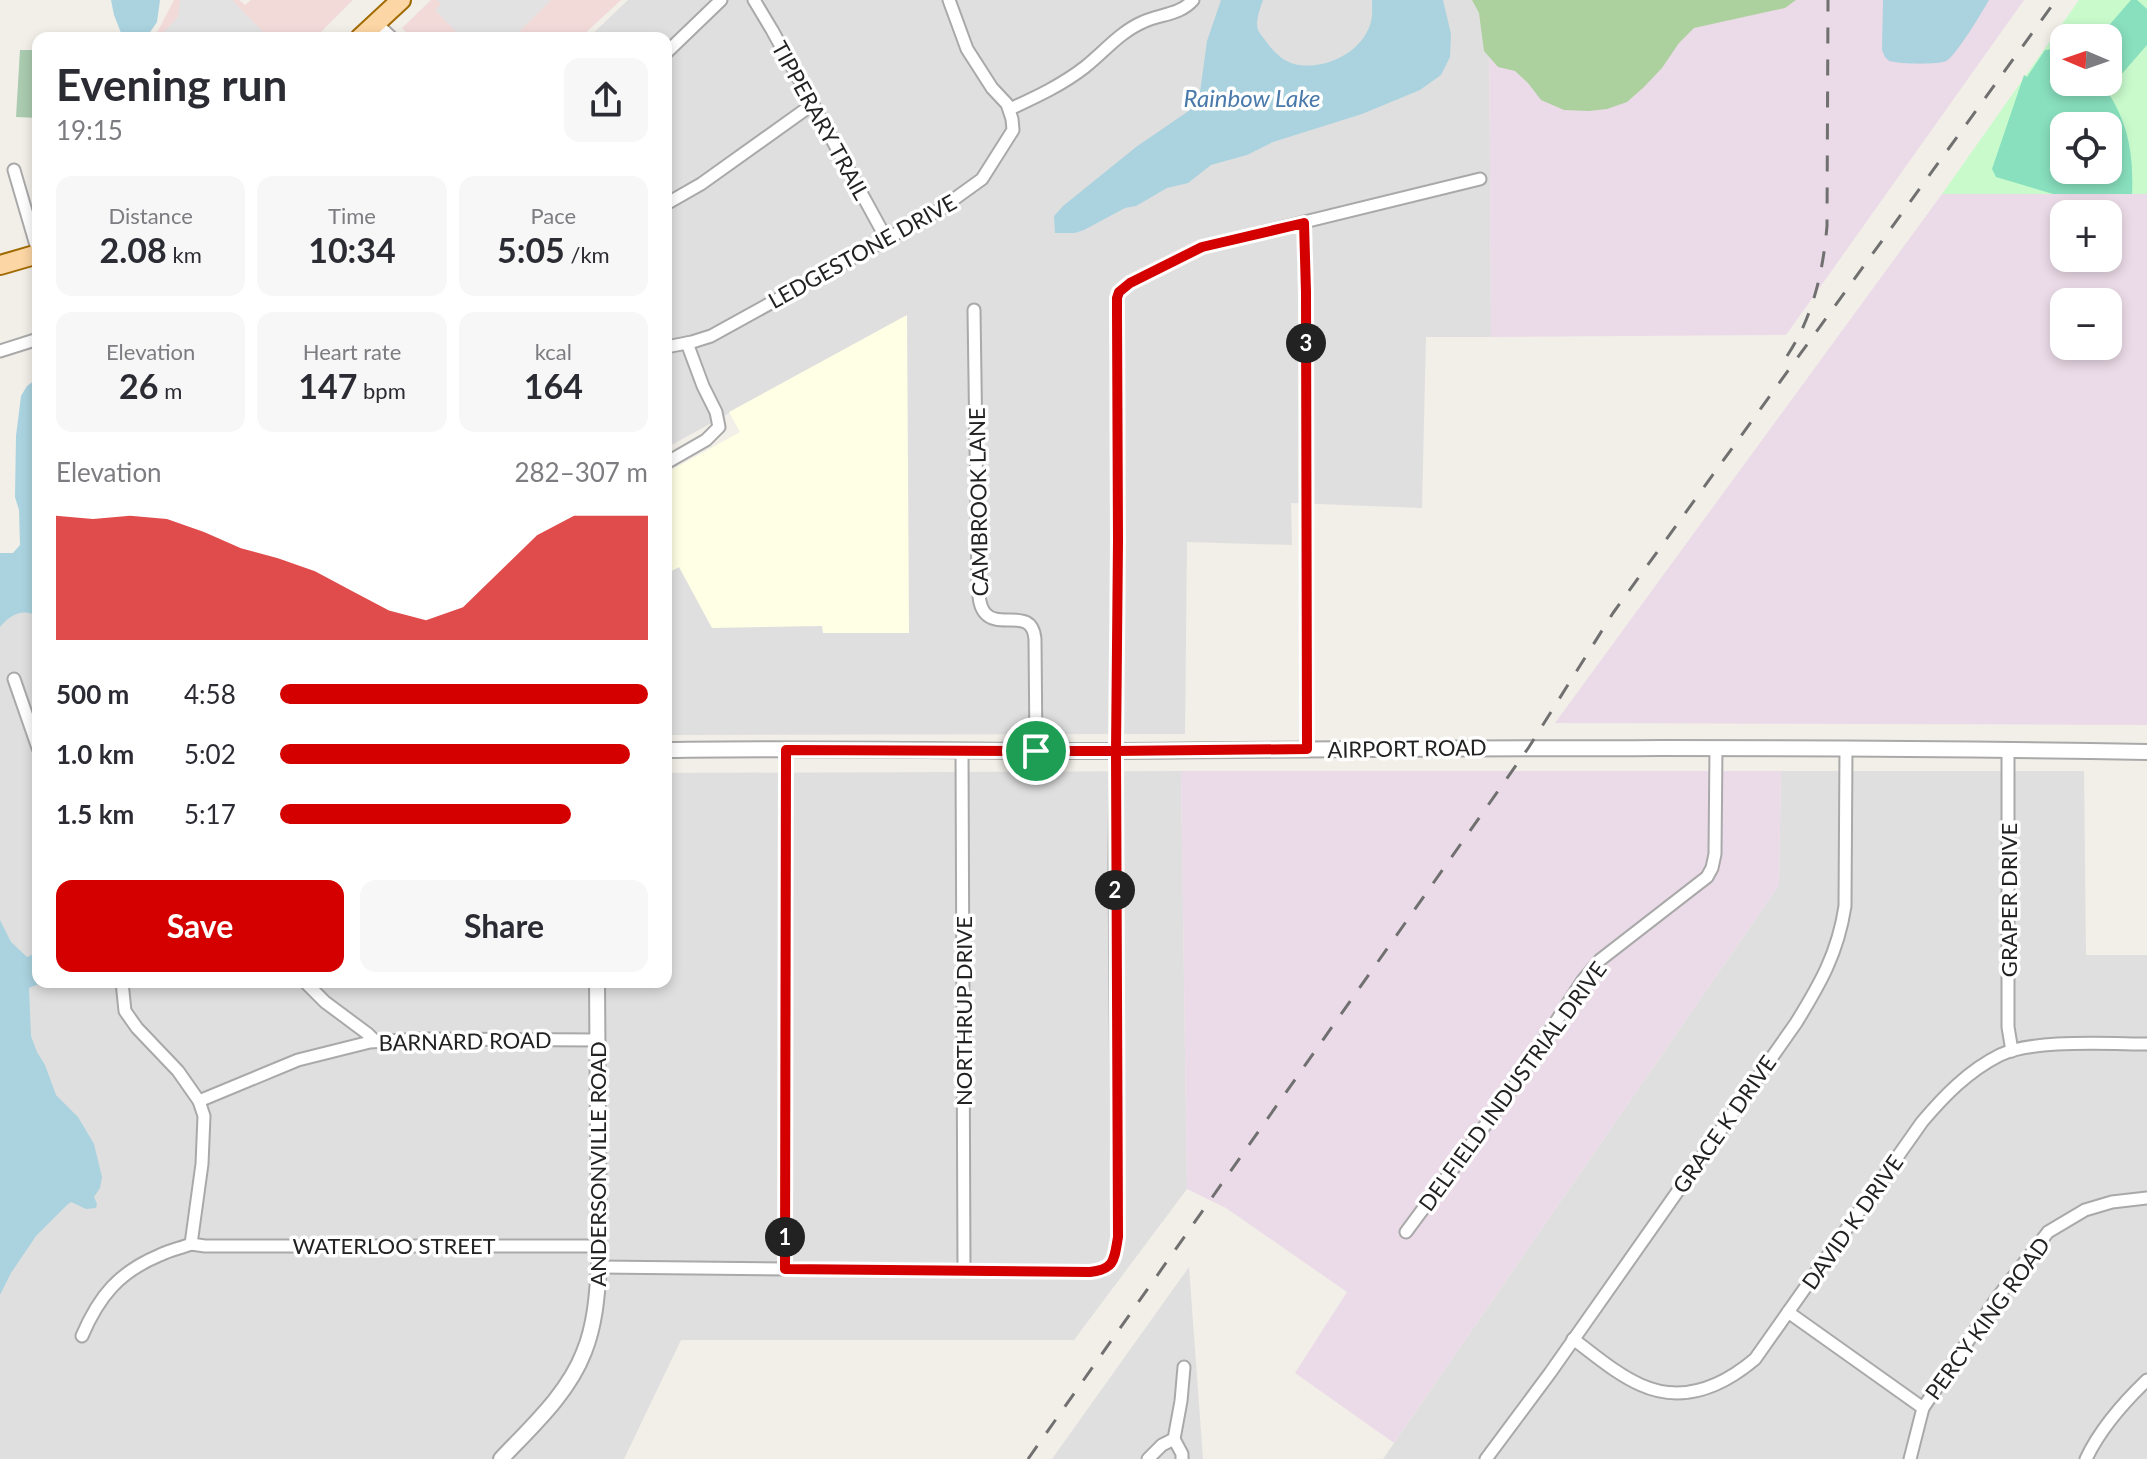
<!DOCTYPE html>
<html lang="en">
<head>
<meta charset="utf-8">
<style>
  body { margin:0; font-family:Lato,sans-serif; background:#f7f7f7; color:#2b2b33; height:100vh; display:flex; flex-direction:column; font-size:30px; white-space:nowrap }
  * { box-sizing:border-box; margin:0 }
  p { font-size:26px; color:#7c7c81 }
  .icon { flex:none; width:44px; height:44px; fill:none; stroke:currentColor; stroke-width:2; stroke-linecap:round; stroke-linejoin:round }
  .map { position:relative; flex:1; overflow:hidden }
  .panel { position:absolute; left:32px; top:32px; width:640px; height:956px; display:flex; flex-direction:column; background:#fff; border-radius:16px; box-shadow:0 4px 12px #0003 }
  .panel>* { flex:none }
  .needle { width:52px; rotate:272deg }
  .fabs { position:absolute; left:2050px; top:24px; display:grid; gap:16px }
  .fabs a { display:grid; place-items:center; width:72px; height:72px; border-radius:16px; background:#fff; box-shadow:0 4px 12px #0003; font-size:40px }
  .pin { position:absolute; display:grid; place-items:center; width:68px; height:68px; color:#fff; margin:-34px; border:4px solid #fff; border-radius:50%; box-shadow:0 2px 8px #0007 }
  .km { position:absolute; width:40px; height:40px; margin:-20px; border-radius:50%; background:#222; color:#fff; font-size:22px; line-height:40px; text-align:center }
  .round { display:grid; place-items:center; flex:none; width:84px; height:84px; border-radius:16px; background:#f7f7f7 }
  .summary { display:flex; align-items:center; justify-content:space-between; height:136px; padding:0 24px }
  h1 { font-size:44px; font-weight:700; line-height:60px }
  .figures { display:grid; grid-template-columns:repeat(3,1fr); gap:12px; height:136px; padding:8px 24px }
  .figures div { display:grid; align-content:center; border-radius:16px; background:#f7f7f7; text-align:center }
  .figures b { font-size:34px; font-weight:700 }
  .figures small { font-size:22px; font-weight:400 }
  .figures p { font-size:22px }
  .chart { height:224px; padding:16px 24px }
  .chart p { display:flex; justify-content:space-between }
  .chart svg { width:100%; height:144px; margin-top:8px; fill:#d40000; opacity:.7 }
  .action { display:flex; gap:16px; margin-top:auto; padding:16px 24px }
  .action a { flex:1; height:92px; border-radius:16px; background:#d40000; color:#fff; font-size:32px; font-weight:700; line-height:92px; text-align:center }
  .action a+a { background:#f7f7f7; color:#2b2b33 }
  ul { padding:0 24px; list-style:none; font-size:26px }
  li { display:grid; grid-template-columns:128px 96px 1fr; align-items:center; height:60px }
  li i { height:20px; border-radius:10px; background:#d40000 }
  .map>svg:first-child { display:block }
  .residential { fill:#e0dfdf }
  .commercial { fill:#f2dad9 }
  .industrial { fill:#ebdbe8; fill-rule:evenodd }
  .education { fill:#ffffe5 }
  .forest { fill:#add19e }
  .cemetery { fill:#aacbaf }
  .park { fill:#c8facc; fill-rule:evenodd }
  .pitch { fill:#88e0be; fill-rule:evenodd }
  .parking { fill:#e2e2e2 }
  .water { fill:#aad3df }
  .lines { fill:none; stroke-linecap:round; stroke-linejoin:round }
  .minor-casing { stroke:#a9a9a9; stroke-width:15 }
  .tertiary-casing { stroke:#a9a9a9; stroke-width:18 }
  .primary-casing { stroke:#a06b00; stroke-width:22 }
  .minor { stroke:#fff; stroke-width:11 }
  .tertiary { stroke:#fff; stroke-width:14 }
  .primary { stroke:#fcd6a4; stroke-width:18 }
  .rail { stroke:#707070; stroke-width:3; stroke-dasharray:16 16; stroke-linecap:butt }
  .route-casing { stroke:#fff; stroke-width:16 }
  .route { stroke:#d40000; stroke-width:10 }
  .labels { text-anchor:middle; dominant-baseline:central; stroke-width:7; stroke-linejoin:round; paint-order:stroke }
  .street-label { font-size:22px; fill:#222; stroke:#fff }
  .water-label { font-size:24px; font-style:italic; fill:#4a7aab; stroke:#fff }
</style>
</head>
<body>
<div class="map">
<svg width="2147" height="1459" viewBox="0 0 2147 1459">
  <rect width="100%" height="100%" fill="#f2efe9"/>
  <!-- residential -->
  <g class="residential">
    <path d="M628 0H1489L1491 337H1426L1422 508 1291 503 1292 545 1187 542 1185 734 666 735V574L679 567 823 626V632L906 316 666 448V38H588Z"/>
    <path d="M38 588V982H666V773L1181 771 1187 1189 1074 1340H681L624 1459H0V590Z"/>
    <path d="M1781 771H2084L2086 955H2147V1459H1383L1779 885Z"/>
    <path d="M1189 1267 1203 1459H1052Z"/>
  </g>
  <!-- commercial -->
  <g class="commercial">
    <path d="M174 0H239L245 5 251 0H353L315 38H154Z"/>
    <path d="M431 0H621L580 38H411L402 28Z"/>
  </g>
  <!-- industrial -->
  <g class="industrial">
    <path d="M1489 0H2024L1786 335 1491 337Z"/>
    <path d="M1942 194H2147V725L1555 723ZM2064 214H2108V258H2064ZM2064 302H2108V346H2064Z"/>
    <path d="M1181 771H1781L1779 885 1394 1443 1295 1373 1347 1292 1226 1208 1187 1189Z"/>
  </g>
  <!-- education -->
  <path class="education" d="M907 315 909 633H823L822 626 712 628 679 567 666 574V473L740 432 729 412Z"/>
  <!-- forest -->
  <path class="forest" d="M1472 0H1796L1785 8 1694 28 1679 43 1662 68 1643 88 1627 102 1607 109 1589 111 1564 110 1541 100 1528 83 1515 71 1498 67 1484 51 1479 13Z"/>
  <!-- cemetery -->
  <path class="cemetery" d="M20 50H38V118L16 117Z"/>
  <!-- park -->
  <path class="park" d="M2079 0H2147V194H1942ZM2064 38H2108V82H2064ZM2064 126H2108V170H2064Z"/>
  <!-- pitch -->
  <g class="pitch">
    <path d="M2131 0H2137L2147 9V45L2120 76 2108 65V38H2098Z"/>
    <path d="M2054 49 2064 53V82H2100C2127 115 2134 152 2132 194H2053L1996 177 1992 169 2024 75 2027 77 2045 50ZM2064 126H2108V170H2064Z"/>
  </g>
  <!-- parking -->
  <g class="parking">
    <path d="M180 0H232L269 38H158L178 17Z"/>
    <path d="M437 0H551L513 38H462L435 10 441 4Z"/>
  </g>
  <!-- water -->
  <g class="water">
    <path d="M111 0H160L157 22 146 38H123L114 15Z"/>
    <path d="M1221 0H1263C1260 9 1255 21 1258 30 1260 34 1263 37 1265 40 1272 50 1282 61 1294 64 1323 71 1360 54 1370 25 1373 17 1372 8 1372 0H1443L1451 34 1450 57 1441 75 1420 90 1362 114 1273 142 1247 155 1211 165 1188 183 1167 188 1136 206 1125 208 1084 230 1075 233H1055L1054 216 1063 206 1136 147 1190 110 1200 92 1207 41Z"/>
    <path d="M1883 0H1989C1983 11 1955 57 1946 61 1937 65 1899 64 1889 61L1885 57 1882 50Z"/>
    <path d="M38 378V617C23 607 10 615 0 627V553H13L20 545 19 510 15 497 16 436 21 396 27 386Z"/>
    <path d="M0 920 11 942 27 957 38 952V982H44L29 988 31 1036 37 1052 45 1065 56 1095 78 1117 94 1144 102 1177 100 1188 94 1197 97 1204 96 1208 86 1209 71 1202 67 1205 36 1236 11 1273 0 1295Z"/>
  </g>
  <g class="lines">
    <defs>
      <g id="minor">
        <path d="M754 0 772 30 887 240"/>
        <path d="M376 23 392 38"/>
        <path d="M666 53 721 0"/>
        <path d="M1010 109C1036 97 1062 85 1085 67 1105 51 1120 32 1143 22 1160 14 1180 15 1193 0"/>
        <path d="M14 170 38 252"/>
        <path d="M666 204 701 184 813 104"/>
        <path d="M1304 223 1306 292 1307 749"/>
        <path d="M974 310 978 583C979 592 978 605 985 613 999 630 1032 606 1035 639L1036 751"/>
        <path d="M666 347 692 342 711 336 939 210 982 179 1013 130 1012 119 1007 104 992 88 967 49 949 0"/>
        <path d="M0 351 38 339"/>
        <path d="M666 463 706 440 719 427 716 412 703 386 687 343"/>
        <path d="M14 679 38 748"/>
        <path d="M2008 749V1027L2012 1051"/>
        <path d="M962 751 964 1271"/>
        <path d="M305 982 325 1002 368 1034 375 1041"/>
        <path d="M199 1101 298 1060 370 1042 422 1039 597 1040"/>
        <path d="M1406 1232 1515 1085 1583 980 1600 960 1707 877 1712 868 1715 854 1716 748"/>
        <path d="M191 1244 205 1246H599"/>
        <path d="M599 1267 1090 1272C1115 1269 1114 1260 1118 1237L1115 865 1118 540 1117 298 1119 292 1130 283 1202 247 1480 179"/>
        <path d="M785 1269 786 750"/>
        <path d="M1788 1312 1923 1408"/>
        <path d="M82 1336C99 1296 119 1272 160 1255 170 1250 181 1248 191 1244L202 1164 204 1116 199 1101 178 1071 137 1028 125 1011 122 982"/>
        <path d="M1573 1339C1595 1355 1616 1374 1641 1385 1683 1404 1723 1386 1755 1359L1922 1122C1944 1096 1968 1071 2000 1055 2032 1039 2110 1044 2147 1044"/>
        <path d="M1174 1439 1181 1401 1184 1367"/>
        <path d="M1174 1439 1182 1454V1459"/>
        <path d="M1148 1459 1162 1445 1174 1439"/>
        <path d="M1486 1459 1550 1373 1796 1023C1820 984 1838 953 1845 906L1846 748"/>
        <path d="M1910 1459 1923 1408 1997 1298 2048 1232 2085 1210 2112 1202 2147 1198"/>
        <path d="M2086 1459C2100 1429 2123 1403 2147 1380"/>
      </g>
      <g id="tertiary">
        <path d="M666 750C817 747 969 752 1120 751 1462 748 1805 746 2147 752"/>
        <path d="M501 1459C531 1427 568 1394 584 1352 595 1325 597 1296 599 1267L597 982"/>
      </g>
      <g id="primary">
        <path d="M360 38 401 0"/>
        <path d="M0 265 38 254"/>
      </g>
    </defs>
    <!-- minor casing -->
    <use href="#minor" class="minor-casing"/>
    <!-- tertiary casing -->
    <use href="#tertiary" class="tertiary-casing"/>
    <!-- primary casing -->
    <use href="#primary" class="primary-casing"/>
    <!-- minor -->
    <use href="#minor" class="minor"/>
    <!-- tertiary -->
    <use href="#tertiary" class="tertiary"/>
    <!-- primary -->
    <use href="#primary" class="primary"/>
    <!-- rail -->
    <g class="rail">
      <path d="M1787 356C1813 317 1823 272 1827 226L1828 0"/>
      <path d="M1028 1459 1529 747 1613 613 2056 0"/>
    </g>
  </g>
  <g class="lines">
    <defs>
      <path id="route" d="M1036 751 786 750 785 1269 1090 1272C1115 1269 1114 1260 1118 1237L1116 751 1307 749 1306 292 1304 223 1202 247 1130 283 1119 292 1117 298V313L1118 540 1116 751H1036"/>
    </defs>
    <!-- route casing -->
    <use href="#route" class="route-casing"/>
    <!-- route -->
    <use href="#route" class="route"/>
  </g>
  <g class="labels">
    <!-- street labels -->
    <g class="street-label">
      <text transform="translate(821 120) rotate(61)">TIPPERARY TRAIL</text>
      <text transform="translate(862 251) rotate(-29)">LEDGESTONE DRIVE</text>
      <text transform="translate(978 502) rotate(-91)">CAMBROOK LANE</text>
      <text transform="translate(1407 748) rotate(-1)">AIRPORT ROAD</text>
      <text transform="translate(2008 900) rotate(-90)">GRAPER DRIVE</text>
      <text transform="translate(963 1011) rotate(-90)">NORTHRUP DRIVE</text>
      <text transform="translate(465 1041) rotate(-1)">BARNARD ROAD</text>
      <text transform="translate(1512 1086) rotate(-54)">DELFIELD INDUSTRIAL DRIVE</text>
      <text transform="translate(1724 1124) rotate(-55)">GRACE K DRIVE</text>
      <text transform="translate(597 1164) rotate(-90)">ANDERSONVILLE ROAD</text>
      <text transform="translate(1852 1222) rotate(-55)">DAVID K DRIVE</text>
      <text x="394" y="1245">WATERLOO STREET</text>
      <text transform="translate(1987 1318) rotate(-54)">PERCY KING ROAD</text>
    </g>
    <!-- water labels -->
    <g class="water-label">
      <text x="1252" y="97">Rainbow Lake</text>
    </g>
  </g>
</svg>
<div class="fabs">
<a><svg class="needle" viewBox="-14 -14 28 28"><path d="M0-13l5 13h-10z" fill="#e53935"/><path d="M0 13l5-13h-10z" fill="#7c7c81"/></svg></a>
<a><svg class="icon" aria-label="locate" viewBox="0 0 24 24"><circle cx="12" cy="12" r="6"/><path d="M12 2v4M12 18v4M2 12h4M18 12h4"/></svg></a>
<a>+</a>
<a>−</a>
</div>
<div class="pin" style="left:1036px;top:751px;background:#1e9e55"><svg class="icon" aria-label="arrive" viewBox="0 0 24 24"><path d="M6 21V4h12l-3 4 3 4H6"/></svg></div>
<b class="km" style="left:785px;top:1237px">1</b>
<b class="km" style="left:1115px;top:890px">2</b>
<b class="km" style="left:1306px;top:343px">3</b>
<section class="panel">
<div class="summary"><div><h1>Evening run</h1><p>19:15</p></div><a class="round"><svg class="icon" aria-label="share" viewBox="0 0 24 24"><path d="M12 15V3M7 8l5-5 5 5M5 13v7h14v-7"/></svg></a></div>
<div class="figures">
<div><p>Distance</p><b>2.08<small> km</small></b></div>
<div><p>Time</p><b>10:34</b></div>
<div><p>Pace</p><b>5:05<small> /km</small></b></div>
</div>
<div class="figures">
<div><p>Elevation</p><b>26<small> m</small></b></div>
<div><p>Heart rate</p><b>147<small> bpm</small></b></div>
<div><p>kcal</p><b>164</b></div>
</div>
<div class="chart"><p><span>Elevation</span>282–307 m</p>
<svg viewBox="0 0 160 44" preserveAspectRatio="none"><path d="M0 44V6L10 7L20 6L30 7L40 11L50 16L60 19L70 23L80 29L90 35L100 38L110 34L120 23L130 12L140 6L150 6L160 6V44z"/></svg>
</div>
<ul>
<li><b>500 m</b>4:58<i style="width:100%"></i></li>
<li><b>1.0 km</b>5:02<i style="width:95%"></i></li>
<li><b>1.5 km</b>5:17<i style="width:79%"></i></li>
</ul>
<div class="action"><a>Save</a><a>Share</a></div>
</section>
</div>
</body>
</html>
